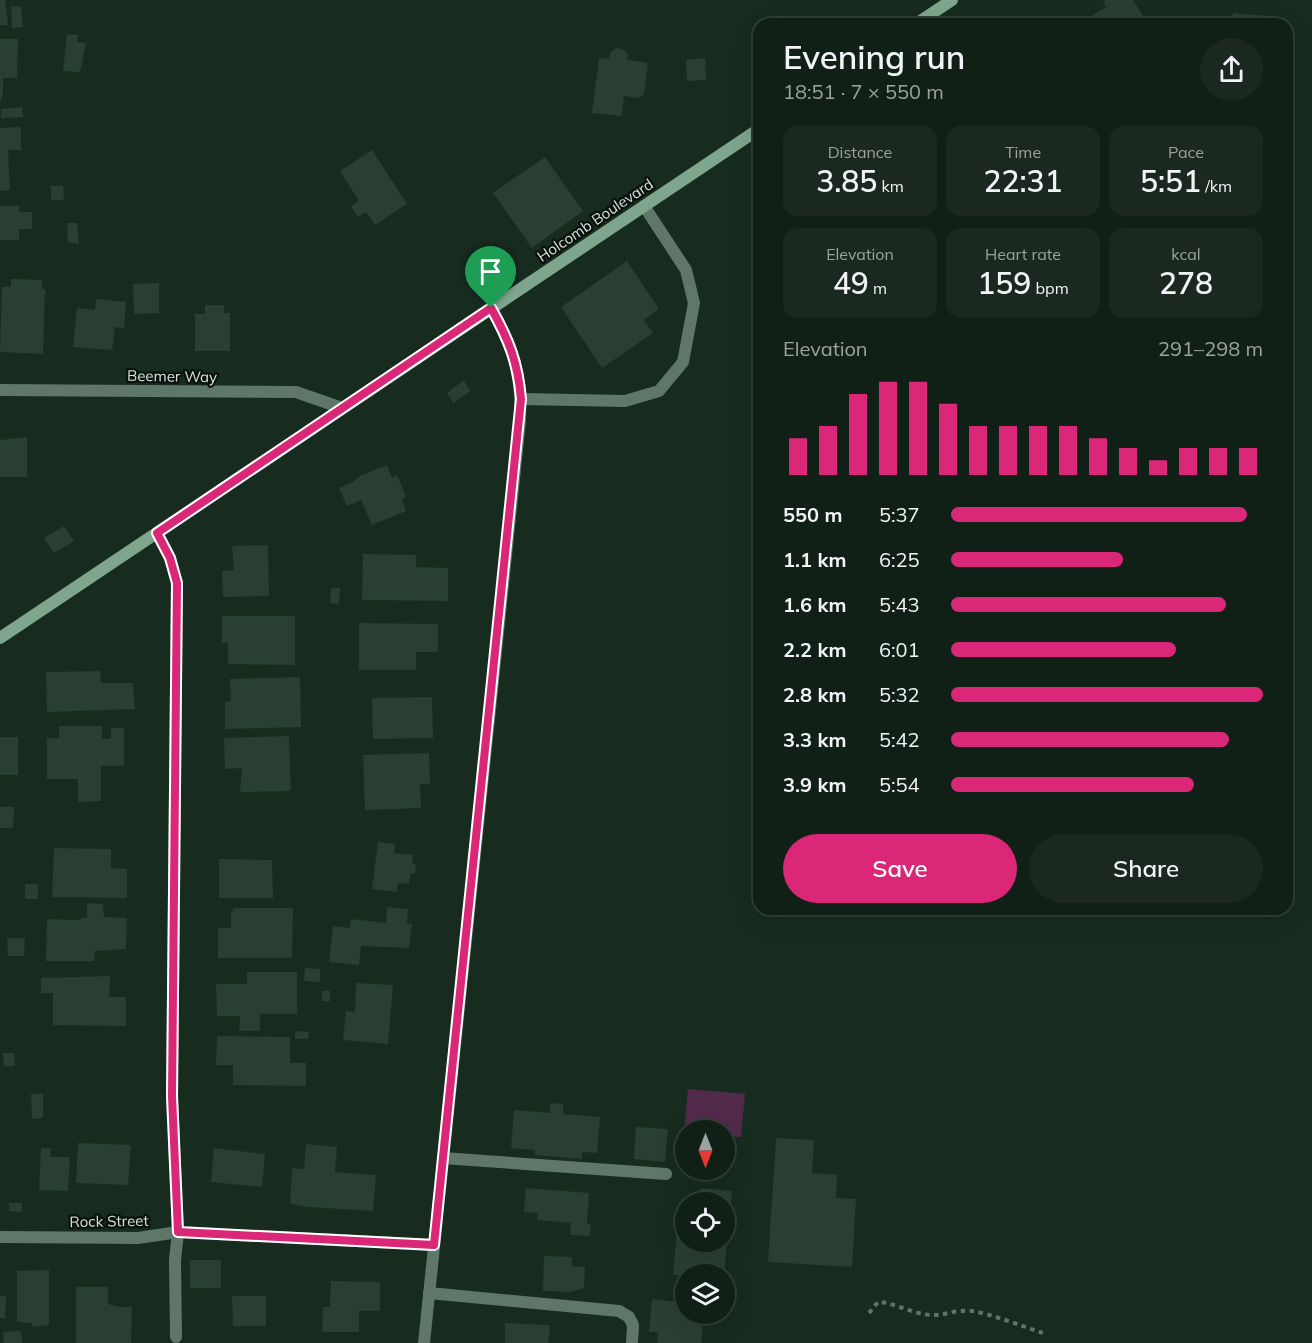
<!DOCTYPE html>
<html lang="en">
<head>
<meta charset="utf-8">
<style>
  body { margin:0; font-family:Mulish,sans-serif; background:#1a2820; color:#f1f3f6; height:100vh; display:flex; flex-direction:column; font-size:22px; white-space:nowrap }
  * { box-sizing:border-box; margin:0 }
  p { font-size:20px; color:#9ca3a1 }
  .icon { flex:none; width:33px; height:33px; fill:none; stroke:currentColor; stroke-width:2; stroke-linecap:round; stroke-linejoin:round }
  .map { position:relative; flex:1; overflow:hidden }
  .panel { position:absolute; left:753px; top:18px; width:540px; height:897px; display:flex; flex-direction:column; background:#112017; border-radius:18px; box-shadow:0 6px 24px #0002,0 0 0 2px #303e36 }
  .panel>* { flex:none }
  .needle { width:39px; rotate:180deg }
  .tools { position:absolute; left:675px; top:1120px; display:grid; gap:12px }
  .tools a { display:grid; place-items:center; width:60px; height:60px; border-radius:50%; background:#112017; box-shadow:0 6px 24px #0002,0 0 0 2px #303e36; font-size:30px }
  .pin { position:absolute; display:grid; place-items:center; width:51px; height:51px; color:#fff; margin:-62px -26px; border-radius:50% 50% 50% 0; rotate:-45deg; box-shadow:0 0 6px #0007 }
  .pin .icon { rotate:45deg }
  .round { display:grid; place-items:center; flex:none; width:63px; height:63px; border-radius:32px; background:#1a2820 }
  .summary { display:flex; align-items:center; justify-content:space-between; height:102px; padding:0 30px }
  h1 { font-size:33px; font-weight:600; line-height:45px }
  .stats { display:grid; grid-template-columns:repeat(3,1fr); gap:9px; height:102px; padding:6px 30px }
  .stats div { display:grid; align-content:center; border-radius:15px; background:#1a2820; text-align:center }
  .stats b { font-size:30px; font-weight:600 }
  .stats small { font-size:16px; font-weight:400 }
  .stats p { font-size:16px }
  .chart { height:168px; padding:12px 30px }
  .chart p { display:flex; justify-content:space-between }
  .chart svg { width:100%; height:108px; margin-top:6px; stroke:#db2777; stroke-width:6 }
  .primary-button { display:flex; gap:12px; margin-top:auto; padding:12px 30px }
  .primary-button a { flex:1; height:69px; border-radius:36px; background:#db2777; color:#fff; font-size:24px; font-weight:600; line-height:69px; text-align:center }
  .primary-button a+a { background:#1a2820; color:#f1f3f6 }
  ul { padding:0 30px; list-style:none; font-size:20px }
  li { display:grid; grid-template-columns:96px 72px 1fr; align-items:center; height:45px }
  li i { height:15px; border-radius:8px; background:#db2777 }
  .map>svg:first-child { display:block }
  .green { fill:#522a4b }
  .building { fill:#2a3f33 }
  .lines { fill:none; stroke-linecap:round; stroke-linejoin:round }
  .path { stroke:#627369; stroke-width:4; stroke-dasharray:4.5 4.5; stroke-linecap:butt }
  .lane { stroke:#5e7768; stroke-width:12 }
  .street { stroke:#5e7768; stroke-width:12 }
  .secondary { stroke:#7da68d; stroke-width:12 }
  .route-casing { stroke:#fff; stroke-width:12 }
  .route { stroke:#db2777; stroke-width:8 }
  .labels { text-anchor:middle; dominant-baseline:central; stroke-width:4.5; stroke-linejoin:round; paint-order:stroke }
  .street-label { font-size:15px; fill:#d6e2da; stroke:#08110c }
</style>
</head>
<body>
<div class="map">
<svg width="1312" height="1343" viewBox="0 0 1312 1343">
  <rect width="100%" height="100%" fill="#172b1f"/>
  <!-- green -->
  <path class="green" d="M688 1089 745 1094 741 1137 725 1136 724 1131 684 1132Z"/>
  <!-- building -->
  <g class="building">
    <path d="M0 0H5L8 25H0Z"/>
    <path d="M1106 0H1133L1147 22 1144 24H1086L1084 21 1106 7 1103 2Z"/>
    <path d="M11 6 21 7 23 27 12 28Z"/>
    <path d="M1233 13 1269 16 1268 24H1231Z"/>
    <path d="M67 34 78 35 77 42 86 43 80 72 63 71Z"/>
    <path d="M0 39H18L17 78H3V93L0 102Z"/>
    <path d="M616 48 623 49 628 55 627 60 648 63 644 94 639 98 624 96 622 116 592 113 599 58 609 59 610 53Z"/>
    <path d="M705 58 706 80 687 81 686 60Z"/>
    <path d="M22 107 23 117 1 118V109Z"/>
    <path d="M21 127V150H8L10 190 0 191V128Z"/>
    <path d="M372 150 407 204 375 225 366 212 358 217 351 206 359 201 340 171Z"/>
    <path d="M545 157 583 211 532 248 493 193Z"/>
    <path d="M51 186H63L64 200H51Z"/>
    <path d="M0 206H19V212H32V229H19V240H0Z"/>
    <path d="M67 223H77L79 244 68 242Z"/>
    <path d="M627 261 659 309 644 320 653 333 602 368 561 307Z"/>
    <path d="M11 279 42 280V289H45L43 354 0 352 2 287H11Z"/>
    <path d="M159 283V313L134 314 133 284Z"/>
    <path d="M96 299 126 302 124 328 115 327 112 350 73 347 77 308 95 310Z"/>
    <path d="M205 305H224V313H230V351H195V314H205Z"/>
    <path d="M464 380 470 391 453 403 447 393Z"/>
    <path d="M27 437V477H0V440Z"/>
    <path d="M387 465 392 478 397 475 406 497 402 499 406 511 372 525 361 500 347 506 339 488 353 482 361 475Z"/>
    <path d="M64 526 74 541 54 553 44 538Z"/>
    <path d="M268 545 269 596 223 597 222 571 234 570 232 546Z"/>
    <path d="M363 554 416 555V567L448 568V601L362 600Z"/>
    <path d="M331 588H340L339 604 330 603Z"/>
    <path d="M222 616H295V665L228 664V643H222Z"/>
    <path d="M359 623 438 624V652H416V670H359Z"/>
    <path d="M100 671 101 683H133L135 709 47 712 46 672Z"/>
    <path d="M300 677 301 727 225 729V702L231 701 230 679Z"/>
    <path d="M432 697 433 738 373 739 372 698Z"/>
    <path d="M59 726H102V739H111V728H124V766H101V801L78 802V779H47V738H59Z"/>
    <path d="M289 736 291 791 240 792 242 768 225 769 224 738Z"/>
    <rect x="0" y="737" width="18" height="38"/>
    <path d="M429 753 430 784H420L421 808 365 810 363 755Z"/>
    <path d="M0 807H14L13 828H0Z"/>
    <path d="M378 842 395 844 394 853 413 855 412 864H416L415 874 411 873 409 884 398 883 397 892 372 889Z"/>
    <path d="M54 848 111 849V868L127 869V898L52 897Z"/>
    <path d="M219 859 272 860 273 898H219Z"/>
    <rect x="25" y="884" width="13" height="15"/>
    <path d="M87 903 103 904 104 917 127 918 126 949 95 951 94 961H46L47 919 77 920 87 917Z"/>
    <path d="M387 907 408 909 407 923 412 924 409 948 361 946 359 965 329 962 333 926 350 928 351 919 386 923Z"/>
    <path d="M234 908H293L292 958H218V928H231V914Z"/>
    <path d="M7 938H25L24 956H8Z"/>
    <path d="M305 968 320 969V982L304 981Z"/>
    <path d="M247 972H297V1014H260V1031H239L240 1016H217L216 984H247Z"/>
    <path d="M110 976 109 997H126V1026L53 1025V993H41V978Z"/>
    <path d="M356 983 393 985 388 1044 343 1040 346 1011 355 1012Z"/>
    <rect x="322" y="991" width="8" height="10"/>
    <path d="M295 1031 309 1032 308 1039H295Z"/>
    <path d="M217 1036 290 1037V1063H306V1086L233 1085V1065H216Z"/>
    <path d="M3 1053H14L15 1066H4Z"/>
    <path d="M31 1094H43V1118L32 1119Z"/>
    <path d="M550 1103 563 1104V1114L600 1117 597 1153 582 1152V1159L535 1155V1150L511 1148 514 1110 550 1113Z"/>
    <path d="M636 1127 668 1129 665 1162 634 1159Z"/>
    <path d="M776 1138 814 1140 812 1173 837 1175 836 1198 856 1199 852 1267 768 1262Z"/>
    <path d="M78 1143 131 1145 128 1185 76 1183Z"/>
    <path d="M306 1144 337 1147 335 1172 376 1175 373 1211 309 1207 290 1204 292 1168 304 1169Z"/>
    <path d="M41 1148H51L50 1157H70L68 1191 39 1190Z"/>
    <path d="M214 1148 265 1154 262 1187 211 1182Z"/>
    <path d="M526 1188 589 1193 587 1224H591L590 1236 570 1235 571 1223 537 1220 538 1213 524 1212Z"/>
    <path d="M701 1188 732 1191 724 1275H673L679 1208H686V1242H724V1203H699Z"/>
    <path d="M9 1203H22V1212L9 1211Z"/>
    <path d="M544 1256 572 1257V1266L585 1267 584 1288 571 1292 543 1291Z"/>
    <rect x="190" y="1260" width="31" height="28"/>
    <path d="M49 1270V1325L32 1327V1323L17 1322V1271Z"/>
    <path d="M331 1281 380 1282V1311H359V1332H322L323 1307H330Z"/>
    <path d="M76 1287H108V1304L120 1307H132L131 1343H76Z"/>
    <path d="M0 1296H6L5 1318H0Z"/>
    <path d="M232 1296H266V1326H233Z"/>
    <path d="M652 1299 686 1303V1314H706V1320L696 1319V1324L703 1325 701 1343H657L658 1332H649Z"/>
    <path d="M505 1323 550 1325 548 1343H505Z"/>
    <path d="M21 1331 22 1343H4L3 1332Z"/>
  </g>
  <g class="lines">
    <!-- path -->
    <path class="path" d="M869 1313 878 1302C896 1303 912 1314 931 1315 944 1316 957 1309 972 1311 995 1315 1021 1326 1043 1333"/>
    <!-- lane -->
    <g class="lane">
      <path d="M521 399 625 401 659 391 683 362 694 303 686 270 644 206"/>
      <path d="M443 1158 666 1174"/>
      <path d="M429 1293 619 1311 629 1317 633 1325 632 1343"/>
    </g>
    <!-- street -->
    <g class="street">
      <path d="M0 390 296 392 342 408"/>
      <path d="M157 533 170 558 177 583 172 1096 178 1232 175 1260 176 1337"/>
      <path d="M0 1237 138 1238 178 1232 434 1245"/>
      <path d="M424 1343 520 421C522 374 514 349 491 308"/>
    </g>
    <!-- secondary -->
    <g class="secondary">
      <path d="M916 24 952 0"/>
      <path d="M0 638 759 129"/>
    </g>
  </g>
  <g class="lines">
    <defs>
      <path id="route" d="M491 308C509 340 518 363 521 399L434 1245 178 1232 172 1096 177 583 170 558 157 533Z"/>
    </defs>
    <!-- route casing -->
    <use href="#route" class="route-casing"/>
    <!-- route -->
    <use href="#route" class="route"/>
  </g>
  <g class="labels">
    <!-- street labels -->
    <g class="street-label">
      <text transform="translate(595 220) rotate(-34)">Holcomb Boulevard</text>
      <text transform="translate(172 376) rotate(1)">Beemer Way</text>
      <text transform="translate(109 1221) rotate(-1)">Rock Street</text>
    </g>
  </g>
</svg>
<div class="tools">
<a><svg class="needle" viewBox="-14 -14 28 28"><path d="M0-13l5 13h-10z" fill="#e53935"/><path d="M0 13l5-13h-10z" fill="#9ca3a1"/></svg></a>
<a><svg class="icon" aria-label="locate" viewBox="0 0 24 24"><circle cx="12" cy="12" r="6"/><path d="M12 2v4M12 18v4M2 12h4M18 12h4"/></svg></a>
<a><svg class="icon" aria-label="layers" viewBox="0 0 24 24"><path d="M12 4l9 5-9 5-9-5zM3 14l9 5 9-5"/></svg></a>
</div>
<div class="pin" style="left:491px;top:308px;background:#1e9e55"><svg class="icon" aria-label="arrive" viewBox="0 0 24 24"><path d="M6 21V4h12l-3 4 3 4H6"/></svg></div>
<section class="panel">
<div class="summary"><div><h1>Evening run</h1><p>18:51 · 7 × 550 m</p></div><a class="round"><svg class="icon" aria-label="share" viewBox="0 0 24 24"><path d="M12 15V3M7 8l5-5 5 5M5 13v7h14v-7"/></svg></a></div>
<div class="stats">
<div><p>Distance</p><b>3.85<small> km</small></b></div>
<div><p>Time</p><b>22:31</b></div>
<div><p>Pace</p><b>5:51<small> /km</small></b></div>
</div>
<div class="stats">
<div><p>Elevation</p><b>49<small> m</small></b></div>
<div><p>Heart rate</p><b>159<small> bpm</small></b></div>
<div><p>kcal</p><b>278</b></div>
</div>
<div class="chart"><p><span>Elevation</span>291–298 m</p>
<svg viewBox="0 0 160 44" preserveAspectRatio="none"><path d="M5 44V29M15 44V24M25 44V11M35 44V6M45 44V6M55 44V15M65 44V24M75 44V24M85 44V24M95 44V24M105 44V29M115 44V33M125 44V38M135 44V33M145 44V33M155 44V33"/></svg>
</div>
<ul>
<li><b>550 m</b>5:37<i style="width:95%"></i></li>
<li><b>1.1 km</b>6:25<i style="width:55%"></i></li>
<li><b>1.6 km</b>5:43<i style="width:88%"></i></li>
<li><b>2.2 km</b>6:01<i style="width:72%"></i></li>
<li><b>2.8 km</b>5:32<i style="width:100%"></i></li>
<li><b>3.3 km</b>5:42<i style="width:89%"></i></li>
<li><b>3.9 km</b>5:54<i style="width:78%"></i></li>
</ul>
<div class="primary-button"><a>Save</a><a>Share</a></div>
</section>
</div>
</body>
</html>
